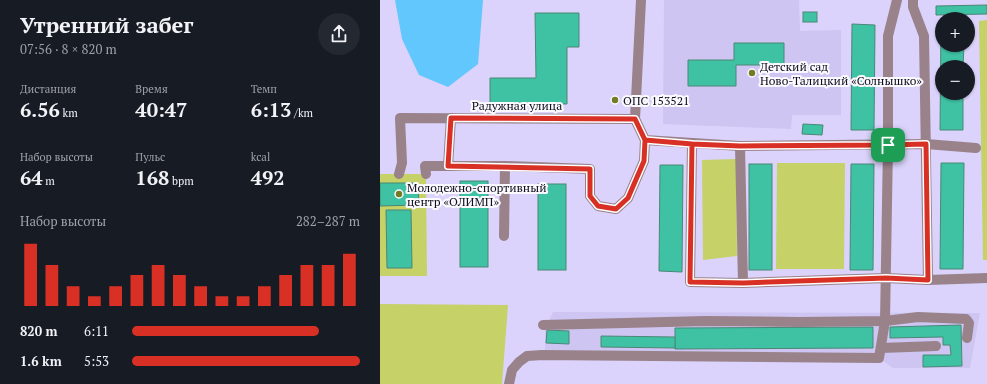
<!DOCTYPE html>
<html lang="ru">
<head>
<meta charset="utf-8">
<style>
  body { margin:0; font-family:"PT Serif",serif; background:#242831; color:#f1f3f6; height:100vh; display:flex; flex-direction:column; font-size:15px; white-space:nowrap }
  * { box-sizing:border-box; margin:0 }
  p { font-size:13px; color:#9ea1a6 }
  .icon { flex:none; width:22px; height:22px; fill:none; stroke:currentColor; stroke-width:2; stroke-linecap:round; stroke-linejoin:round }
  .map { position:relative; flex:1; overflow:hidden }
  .sheet { display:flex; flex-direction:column; background:#171b24; width:380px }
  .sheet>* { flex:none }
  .fabs { position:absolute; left:555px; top:12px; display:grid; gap:8px }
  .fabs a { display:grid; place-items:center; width:40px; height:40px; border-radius:50%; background:#171b24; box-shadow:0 1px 3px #0004; font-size:20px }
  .pin { position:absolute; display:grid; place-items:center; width:34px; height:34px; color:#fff; margin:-17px; border-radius:8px; box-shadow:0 2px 6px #0006 }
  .round { display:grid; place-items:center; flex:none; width:42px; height:42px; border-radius:21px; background:#242831 }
  .head { display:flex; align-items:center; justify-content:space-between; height:68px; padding:0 20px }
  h1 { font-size:22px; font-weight:700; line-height:30px }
  .metrics { display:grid; grid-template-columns:repeat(3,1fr); gap:6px; height:68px; padding:4px 20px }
  .metrics div { display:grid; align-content:center }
  .metrics b { font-size:20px; font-weight:700 }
  .metrics small { font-size:11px; font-weight:400 }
  .metrics p { font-size:11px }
  .chart { height:112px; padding:8px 20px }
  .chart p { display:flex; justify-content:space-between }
  .chart svg { width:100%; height:72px; margin-top:4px; stroke:#d93025; stroke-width:6 }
  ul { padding:0 20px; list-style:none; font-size:13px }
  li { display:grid; grid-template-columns:64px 48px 1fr; align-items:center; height:30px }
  li i { height:10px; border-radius:5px; background:#d93025 }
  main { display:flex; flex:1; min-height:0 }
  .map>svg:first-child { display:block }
  .built { fill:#cec5f2 }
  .green { fill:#c6d167 }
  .water { fill:#62c7fc }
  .building { fill:#3fc1a3; stroke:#4b8776 }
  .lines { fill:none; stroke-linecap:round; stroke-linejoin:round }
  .minor { stroke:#99828a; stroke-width:10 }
  .route-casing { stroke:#fff; stroke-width:8 }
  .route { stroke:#d93025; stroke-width:5 }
  .poi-dot { fill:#737b25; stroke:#fafaff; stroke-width:1.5 }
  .labels { text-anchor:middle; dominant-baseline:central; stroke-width:4; stroke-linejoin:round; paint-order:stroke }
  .poi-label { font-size:12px; fill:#0f0b1b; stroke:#fafaff; text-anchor:start }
  .street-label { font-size:12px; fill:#0f0b1b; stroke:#fafaff }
</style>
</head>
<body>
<main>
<section class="sheet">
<div class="head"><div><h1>Утренний забег</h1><p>07:56 · 8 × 820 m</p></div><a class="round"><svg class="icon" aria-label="share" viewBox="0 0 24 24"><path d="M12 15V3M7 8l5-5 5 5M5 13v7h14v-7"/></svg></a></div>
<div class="metrics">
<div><p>Дистанция</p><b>6.56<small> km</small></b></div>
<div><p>Время</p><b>40:47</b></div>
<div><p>Темп</p><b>6:13<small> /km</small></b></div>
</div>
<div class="metrics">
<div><p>Набор высоты</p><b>64<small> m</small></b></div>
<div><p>Пульс</p><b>168<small> bpm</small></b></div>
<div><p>kcal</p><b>492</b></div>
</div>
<div class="chart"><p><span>Набор высоты</span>282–287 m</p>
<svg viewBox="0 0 160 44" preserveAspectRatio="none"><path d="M5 44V6M15 44V19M25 44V32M35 44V38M45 44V32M55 44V25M65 44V19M75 44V25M85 44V32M95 44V38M105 44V38M115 44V32M125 44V25M135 44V19M145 44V19M155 44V12"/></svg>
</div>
<ul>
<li><b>820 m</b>6:11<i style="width:82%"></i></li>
<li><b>1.6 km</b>5:53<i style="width:100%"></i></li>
</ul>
</section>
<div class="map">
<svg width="607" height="384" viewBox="0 0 607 384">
  <rect width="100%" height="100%" fill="#dbd3fb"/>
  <!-- built -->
  <g class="built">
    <path d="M284 0H419L420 31 461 30V115H412L411 129 283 124Z"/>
    <path d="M173 312 600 313 590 368H513L499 358 165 351V329Z"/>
  </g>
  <!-- green -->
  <g class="green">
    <path d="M607 20V260H603L599 21Z"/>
    <path d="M356 159 357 256 323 260 322 160Z"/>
    <path d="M397 163H465L464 269H396Z"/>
    <path d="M0 174H46L47 276H0Z"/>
    <path d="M0 304 128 305 122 384H0Z"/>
  </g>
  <!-- water -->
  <path class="water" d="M15 0H103L98 64 68 87 39 75 22 39Z"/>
  <!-- building -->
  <g class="building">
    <path d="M607 5V14L556 15V6Z"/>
    <rect x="423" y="12" width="14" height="10"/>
    <path d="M155 13H199V47H187V104H110V78H156Z"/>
    <path d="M472 24 495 25 494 130H471Z"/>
    <path d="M561 24H562V45H584L583 67H562V93H583V130H560Z"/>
    <path d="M354 43H404V65H356V86H308V60H354Z"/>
    <path d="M423 124 443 125 442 135 422 134Z"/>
    <path d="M561 163H584L583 269H560Z"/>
    <rect x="369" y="164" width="23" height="106"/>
    <path d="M471 164H494L493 270H470Z"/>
    <path d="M280 165H303L302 272 279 271Z"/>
    <rect x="80" y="181" width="28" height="86"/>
    <path d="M0 183H38L39 205 0 206Z"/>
    <rect x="158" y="184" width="28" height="86"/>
    <path d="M6 210H31L32 268H7Z"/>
    <path d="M581 325 582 366 543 367V355H571L570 345H563V337L510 338V327Z"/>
    <path d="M493 327V348L295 349V328Z"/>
    <path d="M167 330 189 331V344L166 343Z"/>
    <path d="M221 336 295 337V348L221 347Z"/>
  </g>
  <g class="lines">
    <!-- minor -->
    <g class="minor">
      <path d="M261 0 255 119 265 140 360 146 546 144 596 148"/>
      <path d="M533 0V7L544 36 548 280"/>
      <path d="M312 144 310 282 363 283 360 146"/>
      <path d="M68 166 71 118"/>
      <path d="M19 174 22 163 20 118 255 119"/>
      <path d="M46 174 45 166H125L210 169V196L218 206 236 209 248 198 264 161 265 140"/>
      <path d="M124 236 125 166"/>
      <path d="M363 283 506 278 548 280 607 278"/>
      <path d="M163 325 326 321 419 322 505 321 538 317 586 319 589 323 587 338"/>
      <path d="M501 348 556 346"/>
      <path d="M129 384 132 370 139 362 147 356 162 355 499 358 505 321 508 145V36L517 0"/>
    </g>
  </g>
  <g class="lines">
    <defs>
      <path id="route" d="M508 145 360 146 312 144 265 140 255 119 71 118 68 166 210 169V196L218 206 236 209 248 198 264 161 265 140 312 144 310 282 363 283 506 278 548 280 546 144 508 145"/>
    </defs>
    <!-- route casing -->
    <use href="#route" class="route-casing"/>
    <!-- route -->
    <use href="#route" class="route"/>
  </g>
  <!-- markers -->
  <g class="poi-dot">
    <circle cx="372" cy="73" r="4"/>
    <circle cx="235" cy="100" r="4"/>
    <circle cx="19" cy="194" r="4"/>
  </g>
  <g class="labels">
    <!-- poi labels -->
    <g class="poi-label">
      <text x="380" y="66">Детский сад<tspan x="380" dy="14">Ново-Талицкий «Солнышко»</tspan></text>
      <text x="243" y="100">ОПС 153521</text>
      <text x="27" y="187">Молодежно-спортивный<tspan x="27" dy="14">центр «ОЛИМП»</tspan></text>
    </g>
    <!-- street labels -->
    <g class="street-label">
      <text x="137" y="105">Радужная улица</text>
    </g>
  </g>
</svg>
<div class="fabs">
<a>+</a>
<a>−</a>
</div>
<div class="pin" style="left:508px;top:145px;background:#1e9e55"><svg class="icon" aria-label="arrive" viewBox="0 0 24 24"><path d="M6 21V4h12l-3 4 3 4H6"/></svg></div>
</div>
</main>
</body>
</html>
